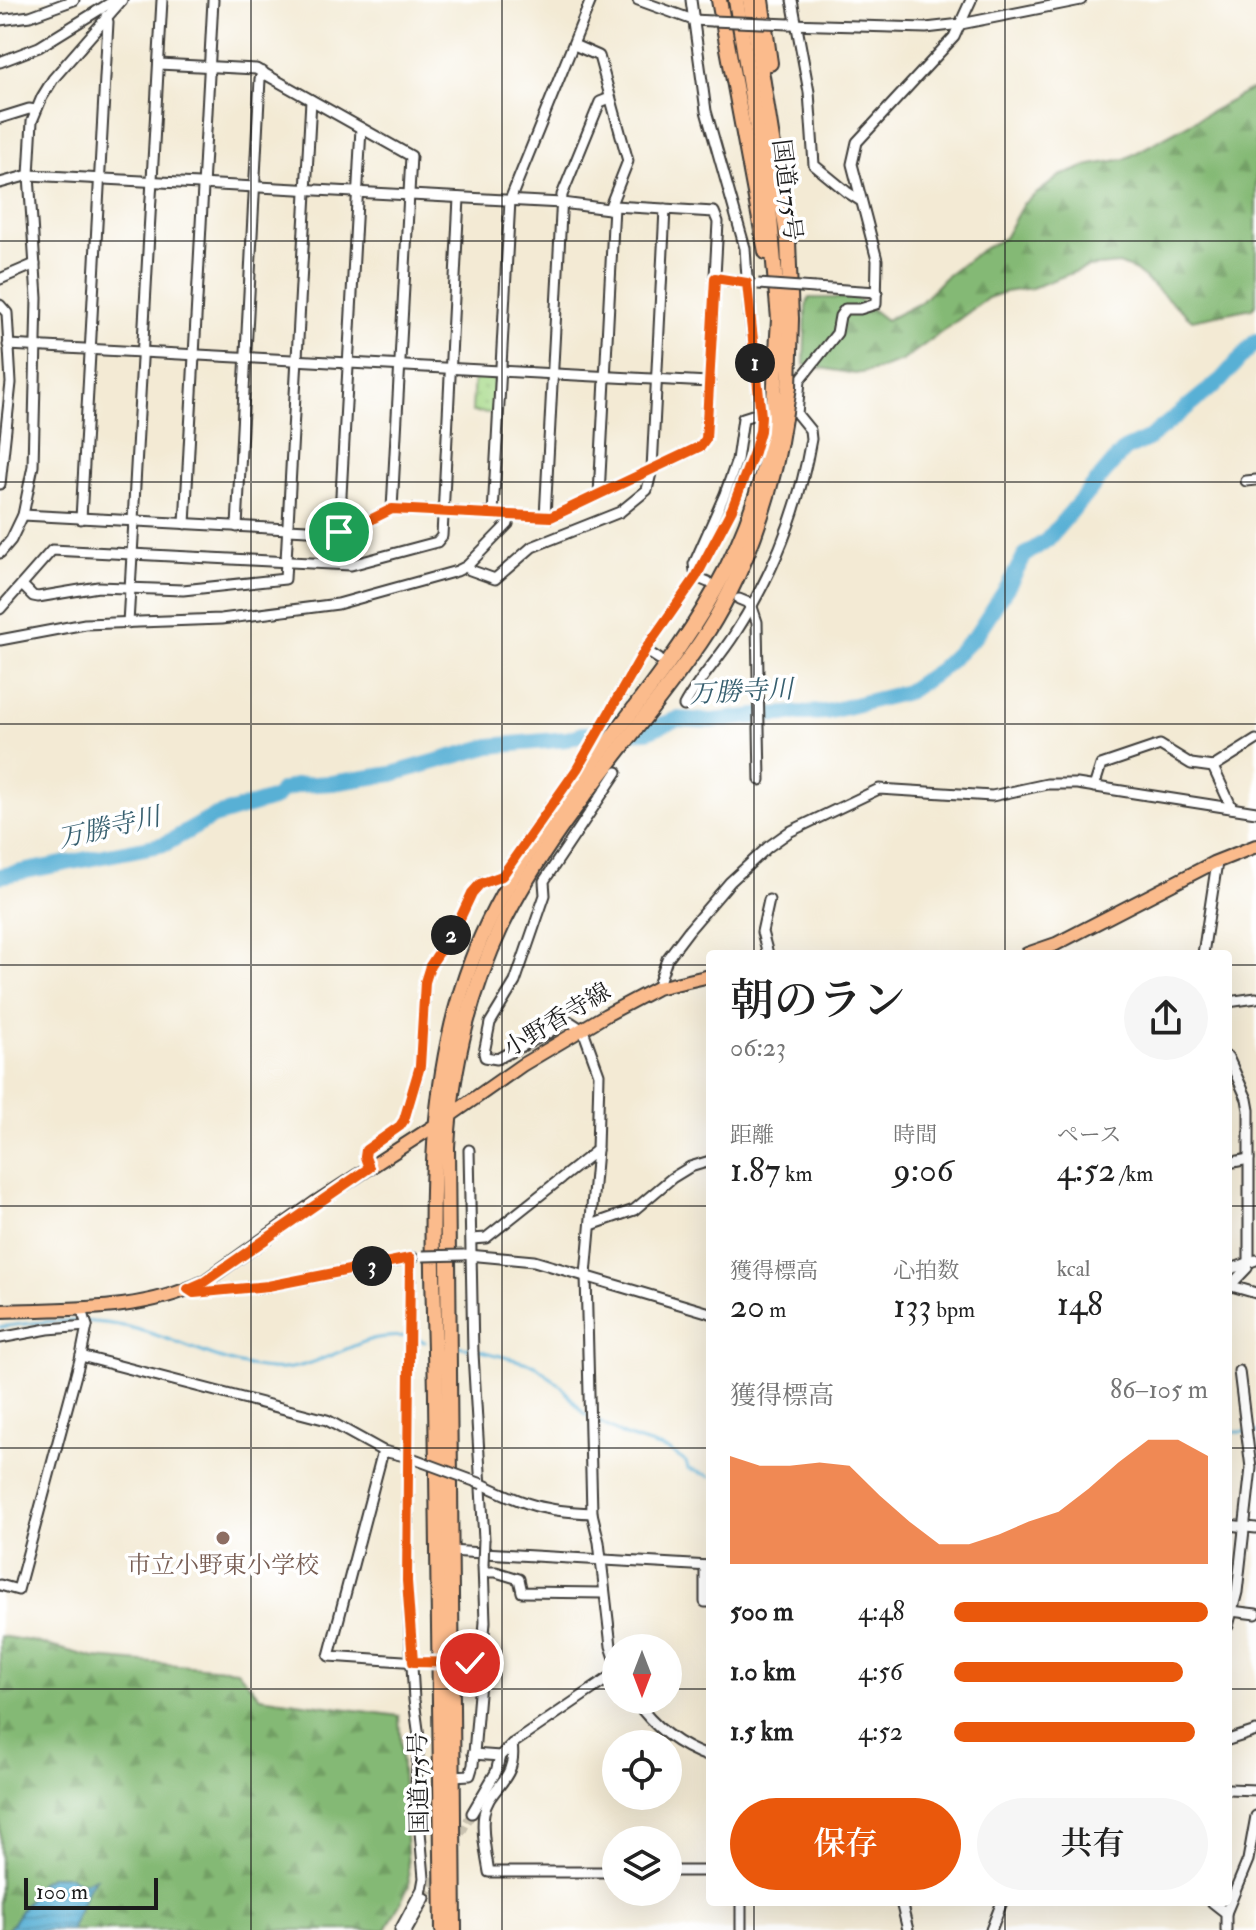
<!DOCTYPE html>
<html lang="ja">
<head>
<meta charset="utf-8">
<style>
  body { margin:0; font-family:"IM FELL Double Pica","Noto Serif JP",serif; background:#f6f6f6; color:#222; height:100vh; display:flex; flex-direction:column; font-size:30px; white-space:nowrap }
  * { box-sizing:border-box; margin:0 }
  p { font-size:26px; color:#767676 }
  .icon { flex:none; width:44px; height:44px; fill:none; stroke:currentColor; stroke-width:2; stroke-linecap:round; stroke-linejoin:round }
  .map { position:relative; flex:1; overflow:hidden }
  .side { position:absolute; left:706px; top:950px; width:526px; height:956px; display:flex; flex-direction:column; background:#fff; border-radius:8px; box-shadow:0 8px 32px #0002 }
  .side>* { flex:none }
  .needle { width:52px; rotate:180deg }
  .buttons { position:absolute; left:602px; top:1634px; display:grid; gap:16px }
  .buttons a { display:grid; place-items:center; width:80px; height:80px; border-radius:50%; background:#fff; box-shadow:0 8px 32px #0002; font-size:40px }
  .scale { position:absolute; left:24px; bottom:20px; width:134px; box-sizing:border-box; padding-left:8px; border:4px solid #1c1c1c; border-top:0; font-size:22px; line-height:28px; white-space:nowrap; color:#1c1c1c; -webkit-text-stroke:6px #fff; paint-order:stroke }
  .pin { position:absolute; display:grid; place-items:center; width:68px; height:68px; color:#fff; margin:-34px; border:4px solid #fff; border-radius:50%; box-shadow:0 2px 8px #0007 }
  .km { position:absolute; width:40px; height:40px; margin:-20px; border-radius:50%; background:#222; color:#fff; font-size:22px; line-height:40px; text-align:center }
  .round { display:grid; place-items:center; flex:none; width:84px; height:84px; border-radius:42px; background:#f6f6f6 }
  .summary { display:flex; align-items:center; justify-content:space-between; height:136px; padding:0 24px }
  h1 { font-size:44px; font-weight:600; line-height:60px }
  .metrics { display:grid; grid-template-columns:repeat(3,1fr); gap:12px; height:136px; padding:8px 24px }
  .metrics div { display:grid; align-content:center }
  .metrics b { font-size:34px; font-weight:600 }
  .metrics small { font-size:22px; font-weight:400 }
  .metrics p { font-size:22px }
  .chart { height:224px; padding:16px 24px }
  .chart p { display:flex; justify-content:space-between }
  .chart svg { width:100%; height:144px; margin-top:8px; fill:#ea580c; opacity:.7 }
  .button { display:flex; gap:16px; margin-top:auto; padding:16px 24px }
  .button a { flex:1; height:92px; border-radius:48px; background:#ea580c; color:#fff; font-size:32px; font-weight:600; line-height:92px; text-align:center }
  .button a+a { background:#f6f6f6; color:#222 }
  ul { padding:0 24px; list-style:none; font-size:26px }
  li { display:grid; grid-template-columns:128px 96px 1fr; align-items:center; height:60px }
  li i { height:20px; border-radius:10px; background:#ea580c }
  .map>svg:first-child { display:block }
  .forest { fill:url(#forest-firs); stroke:#506a48; stroke-width:2 }
  .park { fill:url(#park-dots); stroke:#617a52; stroke-width:2 }
  .water { fill:url(#water-rules); stroke:#3a6678; stroke-width:2 }
  .lines { fill:none; stroke-linecap:round; stroke-linejoin:round }
  .stream { stroke:#58b0d5; stroke-width:3 }
  .river { stroke:#58b0d5; stroke-width:16 }
  .minor-tunnel { stroke:#c8c1af; stroke-width:9; stroke-dasharray:9 4.5; stroke-linecap:butt }
  .minor-casing { stroke:#3c3b38; stroke-width:13 }
  .major-casing { stroke:#3c3b38; stroke-width:16 }
  .highway-casing { stroke:#3c3b38; stroke-width:18 }
  .minor { stroke:#fff; stroke-width:9 }
  .major { stroke:#fbbb8c; stroke-width:12 }
  .highway { stroke:#fbbb8c; stroke-width:14 }
  .minor-bridge-casing { stroke:#3c3b38; stroke-width:13; stroke-linecap:butt }
  .highway-bridge-casing { stroke:#3c3b38; stroke-width:18; stroke-linecap:butt }
  .minor-bridge { stroke:#fff; stroke-width:9 }
  .highway-bridge { stroke:#fbbb8c; stroke-width:14 }
  .route-casing { stroke:#fff; stroke-width:16 }
  .route { stroke:#ea580c; stroke-width:10 }
  .grid { fill:none; stroke:#1c1c1c; stroke-width:2; stroke-opacity:0.55 }
  .education-dot { fill:#8d6e63; stroke:#fff; stroke-width:3 }
  .labels { text-anchor:middle; dominant-baseline:central; stroke-width:7; stroke-linejoin:round; paint-order:stroke }
  .street-label { font-size:24px; fill:#1c1c1c; stroke:#fff }
  .education-label { font-size:24px; fill:#785e54; stroke:#fff }
  .water-label { font-size:26px; font-style:italic; fill:#375f6f; stroke:#fff }
</style>
</head>
<body>
<div class="map">
<svg width="1256" height="1930" viewBox="0 0 1256 1930">
  <defs>
    <pattern id="forest-firs" width="22" height="20" patternUnits="userSpaceOnUse" patternTransform="scale(2)"><rect width="22" height="20" fill="#84b974"/><path d="M5 1l3.5 6h-7zM16 11l3.5 6h-7z" fill="#719e64"/></pattern>
    <pattern id="park-dots" width="8" height="8" patternUnits="userSpaceOnUse" patternTransform="scale(2)"><rect width="8" height="8" fill="#a6d988"/><path d="M2 2h.1M6 6h.1" fill="none" stroke="#8eba75" stroke-width="1.8" stroke-linecap="round"/></pattern>
    <pattern id="water-rules" width="6" height="5" patternUnits="userSpaceOnUse" patternTransform="scale(2)"><rect width="6" height="5" fill="#58b0d5"/><path d="M0 2.5h6" fill="none" stroke="#488eac"/></pattern>
  </defs>
  <rect width="100%" height="100%" fill="#fff"/>
  <filter id="ink" filterUnits="userSpaceOnUse"><feTurbulence type="fractalNoise" baseFrequency=".0125" numOctaves="2"/><feDisplacementMap in="SourceGraphic" scale="16" xChannelSelector="R" yChannelSelector="G"/><feConvolveMatrix kernelMatrix="1 2 1 2 8 2 1 2 1" color-interpolation-filters="sRGB"/></filter>
  <filter id="wash" filterUnits="userSpaceOnUse"><feTurbulence type="fractalNoise" baseFrequency=".006" numOctaves="4" result="noise"/><feDisplacementMap in="SourceGraphic" scale="32" xChannelSelector="R" yChannelSelector="G"/><feGaussianBlur stdDeviation="1.8" result="paint"/><feColorMatrix in="noise" values="0 0 0 0 0 0 0 0 0 0 0 0 0 0 0 0 0 1.4 0 .05"/><feComposite in="paint" operator="in"/></filter>
  <g filter="url(#wash)">
    <rect width="100%" height="100%" fill="#f3ead4"/>
    <!-- forest -->
    <g class="forest">
      <path d="M1250 90 1256 92V304L1252 308 1192 320 1136 271 1119 264 1088 267 1032 288 1005 292 988 298 902 361 872 371 855 374 804 365 806 307 809 298H857L886 320 920 303 944 278 981 250 1004 238 1023 204 1060 176 1091 165 1125 159Z"/>
      <path d="M0 1636 31 1641 95 1658 237 1670 260 1697 399 1716 409 1886 386 1930H0Z"/>
    </g>
    <!-- park -->
    <path class="park" d="M474 373 495 374 493 413 472 412Z"/>
    <!-- water -->
    <path class="water" d="M71 1876C79 1886 85 1882 96 1878L87 1890 71 1930H8L40 1882 52 1876Z"/>
    <g class="lines">
      <!-- stream -->
      <g class="stream">
        <path d="M0 1327C48 1320 93 1317 140 1330 183 1342 225 1366 270 1369 303 1372 338 1351 369 1340 380 1336 394 1337 406 1336"/>
        <path d="M417 1339 425 1342"/>
        <path d="M458 1346 468 1348"/>
        <path d="M478 1350 535 1365 562 1387 584 1414 625 1436 668 1450 686 1462 688 1469 710 1476"/>
        <path d="M1228 1432H1256"/>
      </g>
      <!-- river -->
      <path class="river" d="M0 876 165 844 213 817 275 798 281 791 298 785 332 783 392 774 490 746 567 739 582 734 647 731 677 719 712 721 766 715 826 712 907 692 940 670 976 635 1008 586 1025 555 1047 540 1124 450 1148 439 1221 380 1256 341"/>
    </g>
  </g>
  <g filter="url(#ink)">
    <g class="lines">
      <!-- minor-tunnel -->
      <g class="minor-tunnel">
        <path d="M454 1845 472 1813"/>
        <path d="M425 1898 439 1872"/>
      </g>
      <defs>
        <g id="minor">
          <path d="M638 0 693 20 712 21"/>
          <path d="M691 0 706 111 745 248 749 308"/>
          <path d="M792 0 809 92 814 165 847 192 861 201"/>
          <path d="M0 20 30 16 74 0"/>
          <path d="M789 24 926 28 961 24 1081 0"/>
          <path d="M574 45 599 56 628 161 609 209"/>
          <path d="M0 62 39 47 115 0"/>
          <path d="M159 64 256 69 411 156 392 509"/>
          <path d="M0 118 29 109 36 110"/>
          <path d="M0 183 29 175 562 203 609 209 614 206 714 212 718 222 706 439 701 446 551 517 392 509 346 532 23 515"/>
          <path d="M715 278 750 283"/>
          <path d="M0 279 35 264"/>
          <path d="M815 288 877 292"/>
          <path d="M0 305 7 313 11 383 0 484"/>
          <path d="M8 345 709 382"/>
          <path d="M1246 481 1256 480"/>
          <path d="M599 495 614 206"/>
          <path d="M493 514 510 200 591 0"/>
          <path d="M545 517 562 195 600 102 610 98"/>
          <path d="M81 519 108 22 106 16"/>
          <path d="M133 521 162 0"/>
          <path d="M185 524 213 0"/>
          <path d="M237 527 260 79 263 72"/>
          <path d="M339 532 361 128"/>
          <path d="M0 553 11 540 23 515 33 466 37 298 29 175 32 121 42 97 53 79 122 0"/>
          <path d="M467 566 470 570 495 579 532 547 620 512 647 490 652 469 665 209"/>
          <path d="M696 577 694 564 725 494 737 460 743 418 765 411 778 412"/>
          <path d="M696 577 708 582"/>
          <path d="M22 585 33 596 38 597 98 587 183 590 285 579 311 100"/>
          <path d="M739 599 751 604 757 622 760 780"/>
          <path d="M0 609 52 550 351 565 437 542 442 536 459 198"/>
          <path d="M128 623 134 521"/>
          <path d="M0 640 85 624 221 619 338 604 457 571 467 566 508 524 510 515"/>
          <path d="M645 650 659 659"/>
          <path d="M684 706C698 680 718 660 734 635 773 575 799 510 811 439L810 430 797 414 800 380 837 333 840 316 845 309H860L876 304 877 260 852 164 857 142 954 37 971 0"/>
          <path d="M1094 787 1101 765 1160 745 1191 764 1213 767"/>
          <path d="M1232 808 1213 767 1256 740"/>
          <path d="M768 954 762 932 769 900"/>
          <path d="M1203 954 1217 862"/>
          <path d="M657 988 667 959 689 930 730 882 768 847 789 832 879 789 992 796 1047 784H1077L1256 812"/>
          <path d="M1228 1002 1256 998"/>
          <path d="M1228 1057 1247 1099 1249 1110V1262L1247 1268 1228 1288"/>
          <path d="M469 1150 473 1353 484 1539"/>
          <path d="M1228 1163 1249 1159"/>
          <path d="M369 1168 365 1157 366 1150 400 1126 404 1120 420 1066 425 982 430 966 457 925 472 893 480 884 502 876 577 769 645 650 696 577 732 509 754 452 760 431 761 416"/>
          <path d="M591 1225 634 1210 672 1178 690 1167 710 1161"/>
          <path d="M472 1239 486 1238 597 1150"/>
          <path d="M468 1255 534 1261 710 1313"/>
          <path d="M1228 1270 1256 1260"/>
          <path d="M1228 1285 1256 1293"/>
          <path d="M188 1289 194 1293 268 1286 413 1258"/>
          <path d="M0 1338 48 1329 87 1326"/>
          <path d="M81 1356 327 1420 383 1451 409 1457"/>
          <path d="M383 1451 329 1656 418 1662"/>
          <path d="M482 1484C526 1505 543 1511 592 1513"/>
          <path d="M1228 1525 1256 1528"/>
          <path d="M448 1551 710 1566"/>
          <path d="M705 1566V1602H710"/>
          <path d="M484 1572H496L519 1579 522 1592 604 1593"/>
          <path d="M0 1585 18 1590 81 1356 87 1326 82 1309"/>
          <path d="M1231 1611 1256 1614"/>
          <path d="M1228 1626 1237 1592 1251 1468 1239 1371"/>
          <path d="M616 1661 611 1646 599 1542 592 1513 586 1275 597 1150 599 1074 583 1030 569 1021 563 1022 548 1033 497 1059 485 1057 484 1053 490 1023 515 982 545 895 544 881 617 772"/>
          <path d="M635 1700C654 1728 678 1746 710 1757"/>
          <path d="M1228 1740 1256 1731"/>
          <path d="M512 1744C518 1781 488 1787 484 1814 481 1830 486 1855 489 1872H616"/>
          <path d="M473 1754 500 1756 512 1744 616 1673"/>
          <path d="M453 1776 470 1775 473 1765 485 1622 483 1565"/>
          <path d="M1228 1789 1256 1790"/>
          <path d="M472 1813 496 1772 500 1756"/>
          <path d="M668 1871H710"/>
          <path d="M741 1902V1930"/>
          <path d="M901 1902 908 1930"/>
          <path d="M1212 1902 1226 1913V1930"/>
          <path d="M1226 1913 1248 1860 1256 1816"/>
          <path d="M400 1930 422 1889 424 1878 416 1785 419 1737 414 1700 407 1581 410 1258"/>
          <path d="M407 1930 425 1898"/>
          <path d="M991 1930 1002 1902"/>
        </g>
        <g id="major">
          <path d="M1027 954 1056 944 1213 863 1256 846"/>
          <path d="M0 1311C70 1308 139 1313 204 1282L315 1203 448 1117 522 1065 606 1015 657 988 710 976"/>
        </g>
        <g id="highway">
          <path d="M719 0 766 252"/>
          <path d="M736 0 768 196 779 319"/>
          <path d="M750 0 788 241 791 319"/>
          <path d="M761 0 770 63"/>
          <path d="M443 1930C440 1753 437 1576 436 1398 434 1252 419 1099 472 960 547 763 749 642 773 416"/>
          <path d="M454 1930 447 1147C451 1070 469 995 502 925 552 822 635 737 700 643 743 580 773 494 784 418"/>
        </g>
      </defs>
      <!-- minor casing -->
      <use href="#minor" class="minor-casing"/>
      <!-- major casing -->
      <use href="#major" class="major-casing"/>
      <!-- highway casing -->
      <use href="#highway" class="highway-casing"/>
      <!-- minor -->
      <use href="#minor" class="minor"/>
      <!-- major -->
      <use href="#major" class="major"/>
      <!-- highway -->
      <use href="#highway" class="highway"/>
      <defs>
        <g id="minor-bridge">
          <path d="M712 21 789 24"/>
          <path d="M758 284 815 288"/>
          <path d="M749 308 761 416"/>
          <path d="M422 1256 464 1255"/>
          <path d="M409 1457 482 1484"/>
          <path d="M483 1565 484 1539"/>
          <path d="M421 1662 470 1663"/>
        </g>
        <g id="highway-bridge">
          <path d="M773 416 779 319"/>
          <path d="M784 418 789 387 791 319"/>
        </g>
      </defs>
      <!-- minor-bridge casing -->
      <use href="#minor-bridge" class="minor-bridge-casing"/>
      <!-- highway-bridge casing -->
      <use href="#highway-bridge" class="highway-bridge-casing"/>
      <!-- minor-bridge -->
      <use href="#minor-bridge" class="minor-bridge"/>
      <!-- highway-bridge -->
      <use href="#highway-bridge" class="highway-bridge"/>
    </g>
  </g>
  <g class="lines" filter="url(#ink)">
    <defs>
      <path id="route" d="M339 532H346L392 509 551 517 701 446 706 439 715 278 747 283 761 416 760 431 754 452 732 509 696 577 645 650 577 769 502 876 480 884 472 893 457 925 430 966 425 982 420 1066 404 1120 400 1126 366 1150 365 1157 369 1168 204 1282 188 1289 194 1293 268 1286 410 1258 407 1581 413 1662 470 1663"/>
    </defs>
    <!-- route casing -->
    <use href="#route" class="route-casing"/>
    <!-- route -->
    <use href="#route" class="route"/>
  </g>
  <!-- grid -->
  <path class="grid" d="M251 0V1930M502 0V1930M754 0V954M1005 0V954M0 241H1256M0 482H1256M0 724H1256M0 965H710M1228 965H1256M0 1206H710M1228 1206H1256M0 1448H710M1228 1448H1256M0 1689H616M668 1689H710M1228 1689H1256M754 1902V1930M1005 1902V1930"/>
  <!-- markers -->
  <circle class="education-dot" cx="223" cy="1538" r="8"/>
  <g class="labels">
    <!-- street labels -->
    <g class="street-label">
      <text transform="translate(787 190) rotate(83)">国道175号</text>
      <text transform="translate(557 1020) rotate(-31)">小野香寺線</text>
      <text transform="translate(419 1783) rotate(-91)">国道175号</text>
    </g>
    <!-- education labels -->
    <g class="education-label">
      <text x="223" y="1565">市立小野東小学校</text>
    </g>
    <!-- water labels -->
    <g class="water-label">
      <text transform="translate(741 692) rotate(-3)">万勝寺川</text>
      <text transform="translate(109 828) rotate(-13)">万勝寺川</text>
    </g>
  </g>
</svg>
<div class="buttons">
<a><svg class="needle" viewBox="-14 -14 28 28"><path d="M0-13l5 13h-10z" fill="#e53935"/><path d="M0 13l5-13h-10z" fill="#767676"/></svg></a>
<a><svg class="icon" aria-label="locate" viewBox="0 0 24 24"><circle cx="12" cy="12" r="6"/><path d="M12 2v4M12 18v4M2 12h4M18 12h4"/></svg></a>
<a><svg class="icon" aria-label="layers" viewBox="0 0 24 24"><path d="M12 4l9 5-9 5-9-5zM3 14l9 5 9-5"/></svg></a>
</div>
<div class="scale">100 m</div>
<div class="pin" style="left:339px;top:532px;background:#1e9e55"><svg class="icon" aria-label="arrive" viewBox="0 0 24 24"><path d="M6 21V4h12l-3 4 3 4H6"/></svg></div>
<div class="pin" style="left:470px;top:1663px;background:#d93025"><svg class="icon" aria-label="check" viewBox="0 0 24 24"><path d="M5 12l5 5 9-10"/></svg></div>
<b class="km" style="left:755px;top:363px">1</b>
<b class="km" style="left:451px;top:935px">2</b>
<b class="km" style="left:372px;top:1266px">3</b>
<section class="side">
<div class="summary"><div><h1>朝のラン</h1><p>06:23</p></div><a class="round"><svg class="icon" aria-label="share" viewBox="0 0 24 24"><path d="M12 15V3M7 8l5-5 5 5M5 13v7h14v-7"/></svg></a></div>
<div class="metrics">
<div><p>距離</p><b>1.87<small> km</small></b></div>
<div><p>時間</p><b>9:06</b></div>
<div><p>ペース</p><b>4:52<small> /km</small></b></div>
</div>
<div class="metrics">
<div><p>獲得標高</p><b>20<small> m</small></b></div>
<div><p>心拍数</p><b>133<small> bpm</small></b></div>
<div><p>kcal</p><b>148</b></div>
</div>
<div class="chart"><p><span>獲得標高</span>86–105 m</p>
<svg viewBox="0 0 160 44" preserveAspectRatio="none"><path d="M0 44V11L10 14L20 14L30 13L40 14L50 23L60 31L70 38L80 38L90 35L100 31L110 28L120 21L130 13L140 6L150 6L160 11V44z"/></svg>
</div>
<ul>
<li><b>500 m</b>4:48<i style="width:100%"></i></li>
<li><b>1.0 km</b>4:56<i style="width:90%"></i></li>
<li><b>1.5 km</b>4:52<i style="width:95%"></i></li>
</ul>
<div class="button"><a>保存</a><a>共有</a></div>
</section>
</div>
</body>
</html>
